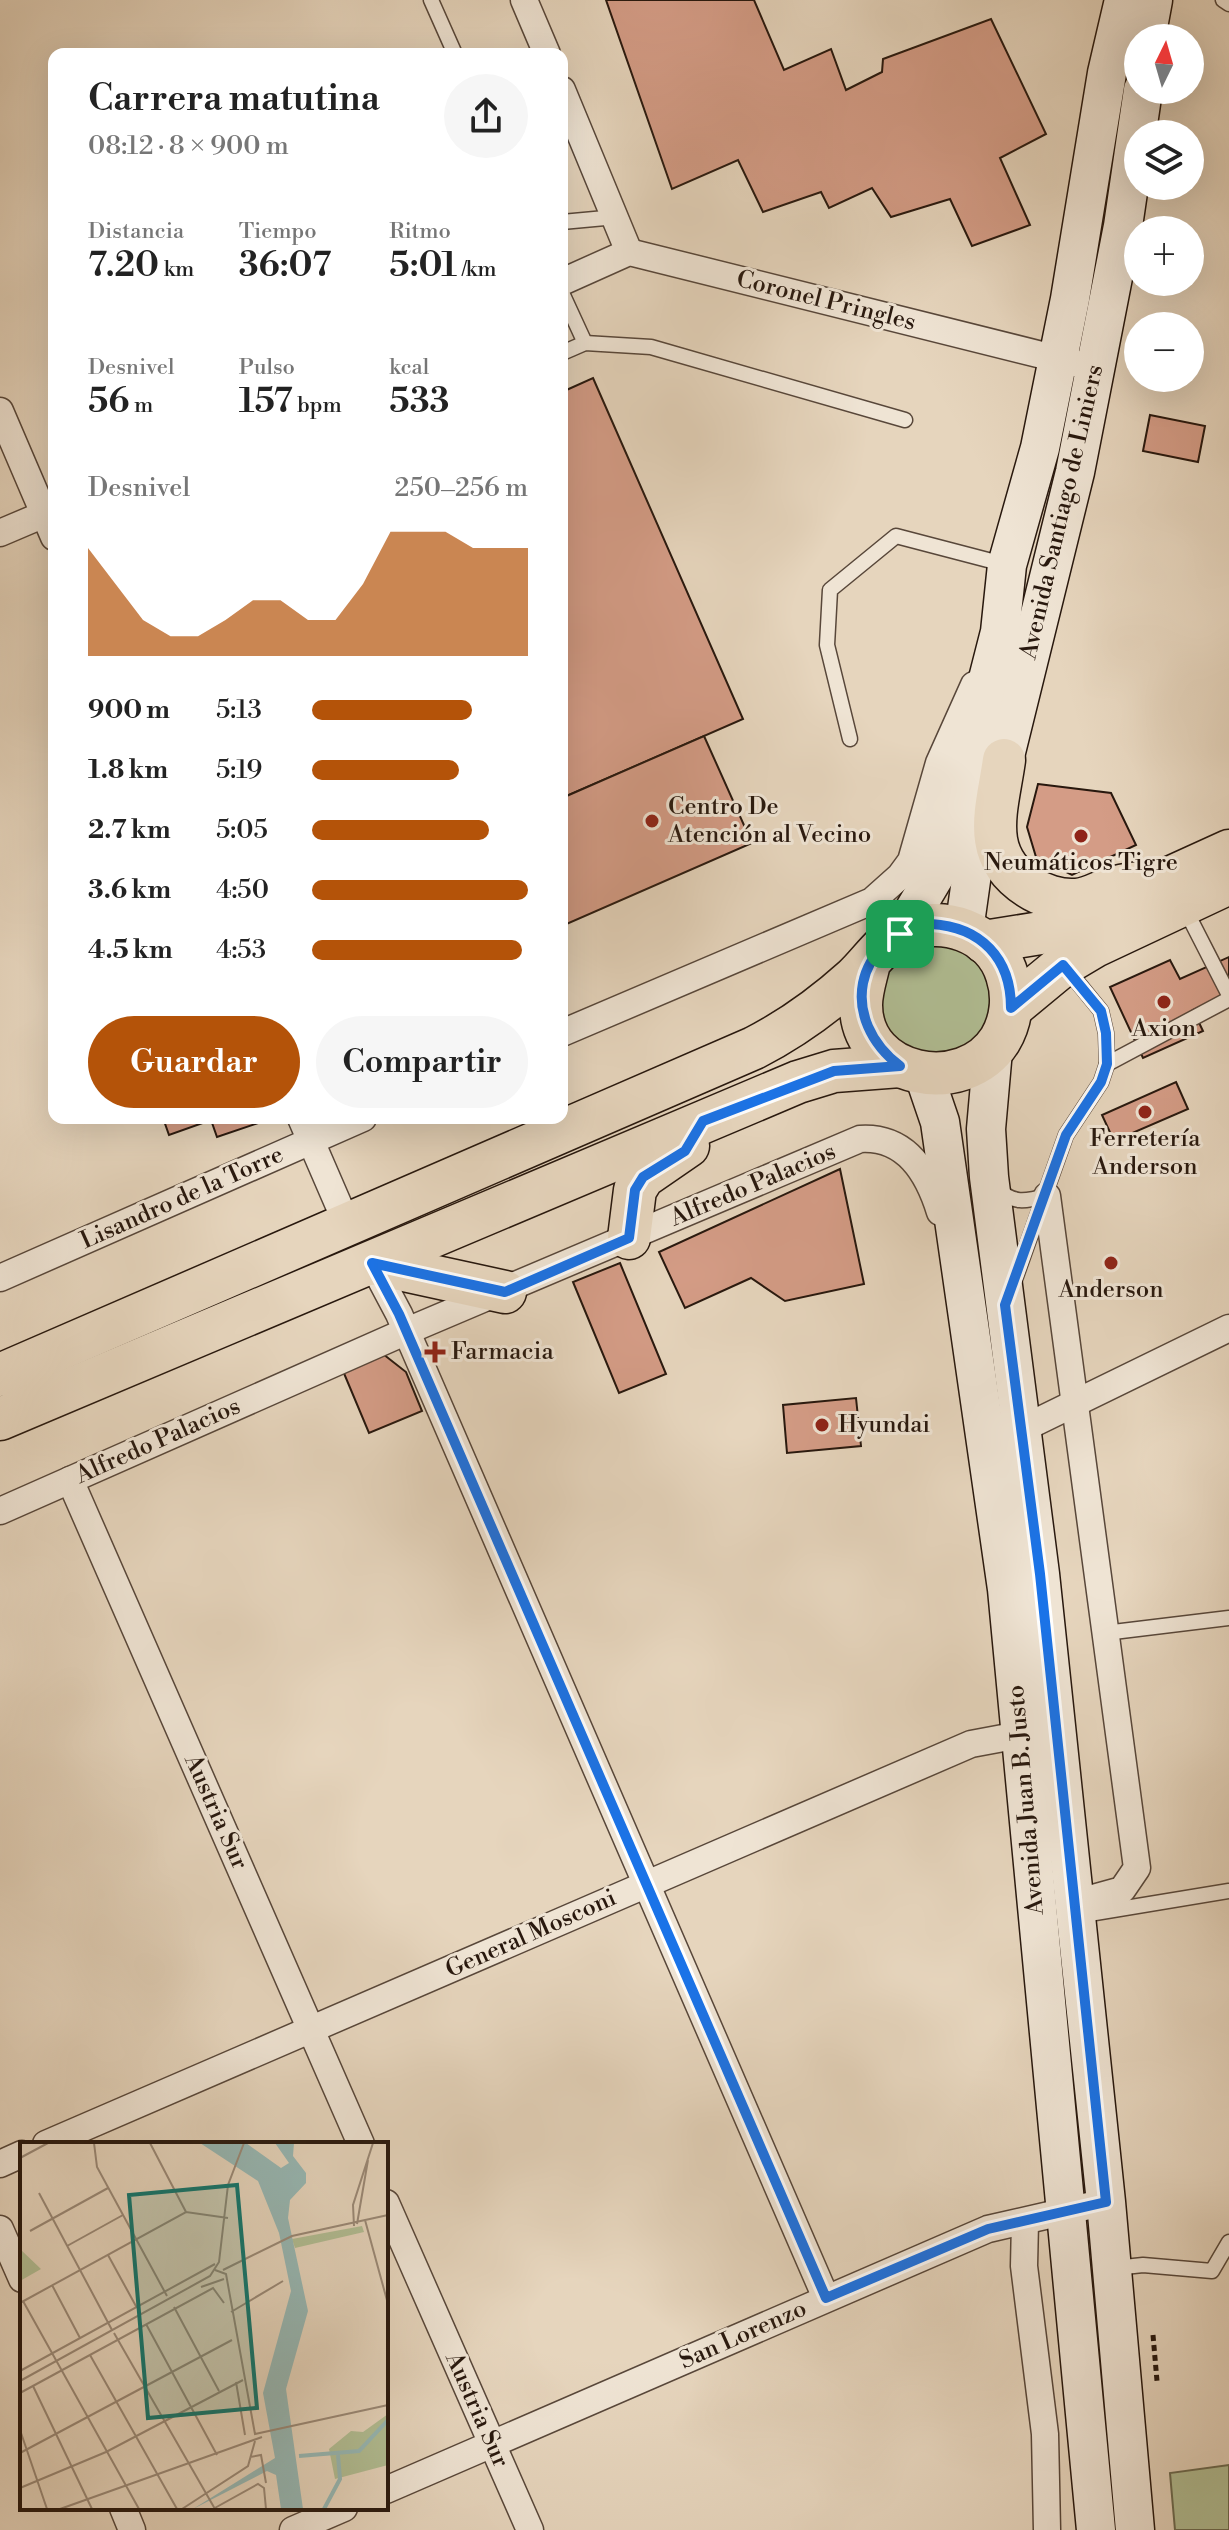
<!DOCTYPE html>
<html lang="es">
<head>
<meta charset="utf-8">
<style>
  body { margin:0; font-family:"Libre Bodoni",serif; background:#f6f6f6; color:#222; height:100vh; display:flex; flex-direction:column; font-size:30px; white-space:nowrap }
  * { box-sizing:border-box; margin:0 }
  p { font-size:26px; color:#767676 }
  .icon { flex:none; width:44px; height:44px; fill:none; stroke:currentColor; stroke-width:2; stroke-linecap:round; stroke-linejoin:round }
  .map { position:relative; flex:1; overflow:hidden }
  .sheet { position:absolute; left:48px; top:48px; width:520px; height:1076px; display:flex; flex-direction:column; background:#fff; border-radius:16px; box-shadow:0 8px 32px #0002 }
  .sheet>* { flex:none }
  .needle { width:52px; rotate:5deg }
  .buttons { position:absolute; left:1124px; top:24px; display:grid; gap:16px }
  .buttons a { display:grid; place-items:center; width:80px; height:80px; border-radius:50%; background:#fff; box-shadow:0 8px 32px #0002; font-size:40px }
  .pin { position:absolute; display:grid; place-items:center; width:68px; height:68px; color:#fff; margin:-34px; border-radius:16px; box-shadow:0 4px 12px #0006 }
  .round { display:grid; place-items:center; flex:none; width:84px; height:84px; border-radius:42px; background:#f6f6f6 }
  .summary { display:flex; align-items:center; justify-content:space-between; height:136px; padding:0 40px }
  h1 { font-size:36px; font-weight:600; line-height:60px }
  .metrics { display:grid; grid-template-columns:repeat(3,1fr); gap:12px; height:136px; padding:8px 40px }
  .metrics div { display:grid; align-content:center }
  .metrics b { font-size:34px; font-weight:600 }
  .metrics small { font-size:22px; font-weight:400 }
  .metrics p { font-size:22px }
  .chart { height:224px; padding:16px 40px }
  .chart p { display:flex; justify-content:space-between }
  .chart svg { width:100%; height:144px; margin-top:8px; fill:#b45309; opacity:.7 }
  .primary-button { display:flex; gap:16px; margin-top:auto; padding:16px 40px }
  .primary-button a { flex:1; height:92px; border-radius:48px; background:#b45309; color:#fff; font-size:32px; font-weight:600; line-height:92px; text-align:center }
  .primary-button a+a { background:#f6f6f6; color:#222 }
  ul { padding:0 40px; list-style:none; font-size:26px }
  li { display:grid; grid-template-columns:128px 96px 1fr; align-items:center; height:60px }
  li i { height:20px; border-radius:10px; background:#b45309 }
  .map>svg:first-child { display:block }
  .green { fill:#b1be94; stroke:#6c6b51; stroke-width:2 }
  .building { fill:#d49c86; stroke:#28180e; stroke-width:2 }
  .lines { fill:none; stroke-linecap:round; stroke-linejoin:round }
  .service-casing { stroke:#58473a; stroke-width:17 }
  .minor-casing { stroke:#58473a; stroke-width:29 }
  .secondary-casing { stroke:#28180e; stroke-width:41 }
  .primary-casing { stroke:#28180e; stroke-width:45 }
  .path { stroke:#28180e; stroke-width:5; stroke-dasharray:6 4; stroke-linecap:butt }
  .service { stroke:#efe4d4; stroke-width:14 }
  .minor { stroke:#efe4d4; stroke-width:26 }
  .secondary { stroke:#efe4d4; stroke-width:38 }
  .primary { stroke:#e6d5bd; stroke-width:42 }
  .route-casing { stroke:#fff; stroke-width:16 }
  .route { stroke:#1a73e8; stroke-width:10 }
  .poi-dot { fill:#8f2418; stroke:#efe4d4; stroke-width:3 }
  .labels { text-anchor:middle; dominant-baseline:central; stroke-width:6; stroke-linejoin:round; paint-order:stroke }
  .street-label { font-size:24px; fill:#28180e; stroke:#efe4d4 }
  .poi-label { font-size:24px; fill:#28180e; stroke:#efe4d4 }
  .inset-river { fill:none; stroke:#96b8b5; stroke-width:4 }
  .inset-road { fill:none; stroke:#9a8977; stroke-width:2 }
  .view { fill:#0f766e; fill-opacity:0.15; stroke:#0f766e; stroke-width:4 }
  .inset-edge { fill:none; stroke:#28180e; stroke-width:4 }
</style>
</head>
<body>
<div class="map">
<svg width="1229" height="2530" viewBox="0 0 1229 2530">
  <rect width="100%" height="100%" fill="#e6d5bd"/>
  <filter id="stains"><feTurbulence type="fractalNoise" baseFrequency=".0025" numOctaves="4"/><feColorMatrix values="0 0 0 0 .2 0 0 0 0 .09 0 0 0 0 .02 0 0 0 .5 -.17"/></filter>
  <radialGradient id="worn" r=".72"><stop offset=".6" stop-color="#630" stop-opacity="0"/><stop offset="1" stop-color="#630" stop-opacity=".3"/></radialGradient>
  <!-- green -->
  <g class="green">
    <path d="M931 936 986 962 994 1022 948 1061 890 1044C867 969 864 978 931 936Z"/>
    <path d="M1229 2465V2530H1175L1170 2473Z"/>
  </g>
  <!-- building -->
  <g class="building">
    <path d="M606 0H754L784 70 831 49 846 90 882 72 883 59 991 19 1046 134 1000 158 1030 225 972 246 950 199 891 217 872 188 829 208 821 192 763 212 738 160 672 189Z"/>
    <path d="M593 378 743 719 562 798V392Z"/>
    <path d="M1150 415 1205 426 1198 462 1143 451Z"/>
    <path d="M704 736 752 843 562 926V798Z"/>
    <path d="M1038 784 1111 793 1136 845 1072 875 1036 857 1027 827Z"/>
    <path d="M1229 957V994L1193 1010 1203 1031 1143 1058 1110 987 1170 960 1180 979Z"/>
    <path d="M1176 1082 1188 1109 1114 1141 1102 1115Z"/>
    <path d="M163 1118H261V1122L217 1137 211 1120 169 1135Z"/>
    <path d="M840 1169 864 1284 785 1301 751 1278 685 1308 659 1252Z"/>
    <path d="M620 1263 666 1374 619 1393 573 1282Z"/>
    <path d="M383 1354 406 1372 422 1411 369 1433 343 1371Z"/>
    <path d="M856 1398 861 1446 787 1453 783 1405Z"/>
  </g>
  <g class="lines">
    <defs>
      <g id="service">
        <path d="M431 0 455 54"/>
        <path d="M1223 0 1229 4"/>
        <path d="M562 222 616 217"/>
        <path d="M562 293 585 343"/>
        <path d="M562 353 585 343 651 347 905 420"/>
        <path d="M850 739 827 645 830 590 896 536 1007 565"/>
        <path d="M1184 907 1229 995"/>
        <path d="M1107 1064 1229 999"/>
        <path d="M997 1187C1011 1205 1027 1201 1047 1196"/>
        <path d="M1014 1282 1066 1135 1101 1082 1107 1064 1106 1033 1101 1011 1066 968"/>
        <path d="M1105 1633 1229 1618"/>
        <path d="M1077 1916 1229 1891"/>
        <path d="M1115 2268 1143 2265 1212 2271 1229 2242"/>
      </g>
      <g id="minor">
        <path d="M524 0 547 54"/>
        <path d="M562 90 629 252"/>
        <path d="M562 282 629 252 1074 363"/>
        <path d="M0 411 54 537"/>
        <path d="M0 533 54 510"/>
        <path d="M562 1033 872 901 900 876 911 861 939 763 974 685"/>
        <path d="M301 1118 346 1222"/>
        <path d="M1047 1196 1137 1868 1122 1890 1075 1903"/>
        <path d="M372 1263 399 1314 826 2298"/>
        <path d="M0 1278 363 1118"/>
        <path d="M1022 1429 1229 1328"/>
        <path d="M70 1480 361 2144"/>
        <path d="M0 1511 407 1331 860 1139C906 1136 928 1173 940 1212"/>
        <path d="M46 2144 971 1744 1019 1735"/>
        <path d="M0 2164 22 2154"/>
        <path d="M386 2203 530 2530"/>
        <path d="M1025 2222 1024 2266 1045 2434 1047 2530"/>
        <path d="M0 2229 22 2279"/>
        <path d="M386 2490 988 2229 1106 2202"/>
        <path d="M123 2508 132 2530"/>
        <path d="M293 2530 344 2508"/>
      </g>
      <g id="secondary">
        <path d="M1146 38 1153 0"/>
        <path d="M964 930 977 838 1004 760 1075 472 1123 226 1143 90"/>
        <path d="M900 934 940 867 1000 632 1007 565 1040 448 1070 299 1107 73 1124 0"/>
        <path d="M993 1050 986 1129 989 1177 1040 1574 1106 2202 1135 2530"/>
        <path d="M924 1075 940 1122 1007 1589 1096 2530"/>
      </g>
      <g id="primary">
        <path d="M1004 760C997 810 979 855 1029 887 1041 895 1060 901 1075 900 1090 900 1102 890 1116 887 1132 883 1148 882 1164 880"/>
        <path d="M984 942 1053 931 1229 851"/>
        <path d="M1011 1008 1063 965 1095 946 1229 883"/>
        <path d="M629 1238 635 1190 643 1177 688 1146"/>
        <path d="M372 1263 505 1292"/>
        <path d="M0 1375 754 1048C791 1029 823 1006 854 978 870 963 882 943 902 933 941 913 994 932 1007 975 1014 996 1012 1020 1000 1040 964 1097 861 1078 861 1005 861 991 866 977 869 963"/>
        <path d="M0 1419 798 1082 834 1071 900 1066"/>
      </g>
    </defs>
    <!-- service casing -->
    <use href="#service" class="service-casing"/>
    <!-- minor casing -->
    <use href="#minor" class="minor-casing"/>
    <!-- secondary casing -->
    <use href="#secondary" class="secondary-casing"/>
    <!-- primary casing -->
    <use href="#primary" class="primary-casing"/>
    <!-- path -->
    <path class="path" d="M1153 2335 1157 2381"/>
    <!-- service -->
    <use href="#service" class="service"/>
    <!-- minor -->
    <use href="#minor" class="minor"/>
    <!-- secondary -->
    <use href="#secondary" class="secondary"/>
    <!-- primary -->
    <use href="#primary" class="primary"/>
  </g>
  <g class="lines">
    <defs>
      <path id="route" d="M931 924C981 927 1011 958 1011 1008L1063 965 1101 1011 1106 1033 1107 1064 1101 1082 1066 1135 1005 1305 1040 1574 1106 2202 988 2229 826 2298 399 1314 372 1263 505 1292 629 1238 635 1190 643 1177 685 1151 703 1121 834 1071 900 1066C839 1020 852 938 931 924Z"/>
    </defs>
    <!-- route casing -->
    <use href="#route" class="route-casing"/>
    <!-- route -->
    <use href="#route" class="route"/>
  </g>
  <!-- markers -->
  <g class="poi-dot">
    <circle cx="652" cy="821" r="8"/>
    <circle cx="1081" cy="836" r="8"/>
    <circle cx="1164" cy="1002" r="8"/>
    <circle cx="1145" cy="1112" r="8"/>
    <circle cx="1111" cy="1263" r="8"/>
    <path d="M431 1340h8v8h8v8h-8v8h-8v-8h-8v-8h8z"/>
    <circle cx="822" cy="1425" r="8"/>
  </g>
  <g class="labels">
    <!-- street labels -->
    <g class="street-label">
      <text transform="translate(826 301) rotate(14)">Coronel Pringles</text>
      <text transform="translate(1062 512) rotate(-77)">Avenida Santiago de Liniers</text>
      <text transform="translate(753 1185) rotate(-23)">Alfredo Palacios</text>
      <text transform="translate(182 1198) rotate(-24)">Lisandro de la Torre</text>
      <text transform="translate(158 1441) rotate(-24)">Alfredo Palacios</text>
      <text transform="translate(1026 1800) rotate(-95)">Avenida Juan B. Justo</text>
      <text transform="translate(216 1812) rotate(66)">Austria Sur</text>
      <text transform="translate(531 1934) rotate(-24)">General Mosconi</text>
      <text transform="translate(743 2335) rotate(-24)">San Lorenzo</text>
      <text transform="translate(477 2410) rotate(66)">Austria Sur</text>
    </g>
    <!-- poi labels -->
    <g class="poi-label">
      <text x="668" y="807" text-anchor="start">Centro De<tspan x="668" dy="28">Atención al Vecino</tspan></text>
      <text x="1081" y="863">Neumáticos Tigre</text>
      <text x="1164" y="1029">Axion</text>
      <text x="1145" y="1139">Ferretería<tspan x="1145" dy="28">Anderson</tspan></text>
      <text x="1111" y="1290">Anderson</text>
      <text x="451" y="1352" text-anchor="start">Farmacia</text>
      <text x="838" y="1425" text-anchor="start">Hyundai</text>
    </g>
  </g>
  <!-- overview -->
  <g transform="translate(20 2142)">
    <rect width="368" height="368" fill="#e6d5bd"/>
    <path d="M342 84 344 90 275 106 272 97ZM0 107 21 127 0 139ZM368 272V323L315 337 309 307 331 289 343 290Z" fill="#b1be94"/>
    <path d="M180 1H226L261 26 269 21 255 1H274L273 14 286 31V41L270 58 268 76 288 169 266 247 283 367H261L256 333 247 329 173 367 255 316 243 251 271 149 259 91 238 39Z" fill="#96b8b5"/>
    <path class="inset-river" d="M279 314 339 309 368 278M304 367 320 337 318 313"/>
    <path class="inset-road" d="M74 1 77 25 147 154M130 1 166 70M0 16 28 1M19 51 92 188M345 78 368 162M337 82 348 18M334 84 333 63 353 1M10 89 88 46M47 104 103 73M88 113 117 166M195 128 206 132 235 292 368 263M203 128 272 94 368 73M32 143 60 196M181 145 204 137M3 159 119 367M0 161 166 70 208 76M154 165 199 249M211 170 263 139M126 182 197 313M94 191 195 367M70 213 157 367M0 229 195 122M0 239 190 134 199 120 208 43 224 1M216 240 225 293M13 244 72 367M0 251 193 146 204 161M0 288 27 367M0 311 212 198M230 315 241 313 246 341M0 346 86 310 223 238M40 367 242 295M162 367 228 324 235 299M193 367 238 342 244 346 246 367"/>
    <path class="view" d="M217 43 237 266 128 276 109 53Z"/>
    <rect width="368" height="368" class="inset-edge"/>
  </g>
  <rect width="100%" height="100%" filter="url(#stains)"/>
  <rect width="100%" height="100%" fill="url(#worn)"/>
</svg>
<div class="buttons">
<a><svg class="needle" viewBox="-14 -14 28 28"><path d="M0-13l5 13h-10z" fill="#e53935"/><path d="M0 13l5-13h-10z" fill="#767676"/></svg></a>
<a><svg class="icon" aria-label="layers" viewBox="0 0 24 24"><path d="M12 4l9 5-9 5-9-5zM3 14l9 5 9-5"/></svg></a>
<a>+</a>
<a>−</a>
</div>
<div class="pin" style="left:900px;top:934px;background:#1e9e55"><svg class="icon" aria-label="arrive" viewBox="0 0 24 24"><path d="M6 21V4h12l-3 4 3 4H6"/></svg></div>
<section class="sheet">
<div class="summary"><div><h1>Carrera matutina</h1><p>08:12 · 8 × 900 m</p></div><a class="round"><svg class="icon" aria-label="share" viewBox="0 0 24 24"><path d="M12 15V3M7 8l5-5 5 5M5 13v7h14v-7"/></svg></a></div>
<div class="metrics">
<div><p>Distancia</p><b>7.20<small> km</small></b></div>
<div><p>Tiempo</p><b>36:07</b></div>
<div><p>Ritmo</p><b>5:01<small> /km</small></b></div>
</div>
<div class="metrics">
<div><p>Desnivel</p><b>56<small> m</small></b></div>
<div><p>Pulso</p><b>157<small> bpm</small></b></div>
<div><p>kcal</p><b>533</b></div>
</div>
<div class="chart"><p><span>Desnivel</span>250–256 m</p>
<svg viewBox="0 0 160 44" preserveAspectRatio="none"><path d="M0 44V11L10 22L20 33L30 38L40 38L50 33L60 27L70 27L80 33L90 33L100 22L110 6L120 6L130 6L140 11L150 11L160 11V44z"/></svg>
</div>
<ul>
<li><b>900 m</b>5:13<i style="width:74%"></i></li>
<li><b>1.8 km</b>5:19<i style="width:68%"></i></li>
<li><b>2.7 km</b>5:05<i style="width:82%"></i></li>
<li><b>3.6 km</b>4:50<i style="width:100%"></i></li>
<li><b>4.5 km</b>4:53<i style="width:97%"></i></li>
</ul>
<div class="primary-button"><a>Guardar</a><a>Compartir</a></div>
</section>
</div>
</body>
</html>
